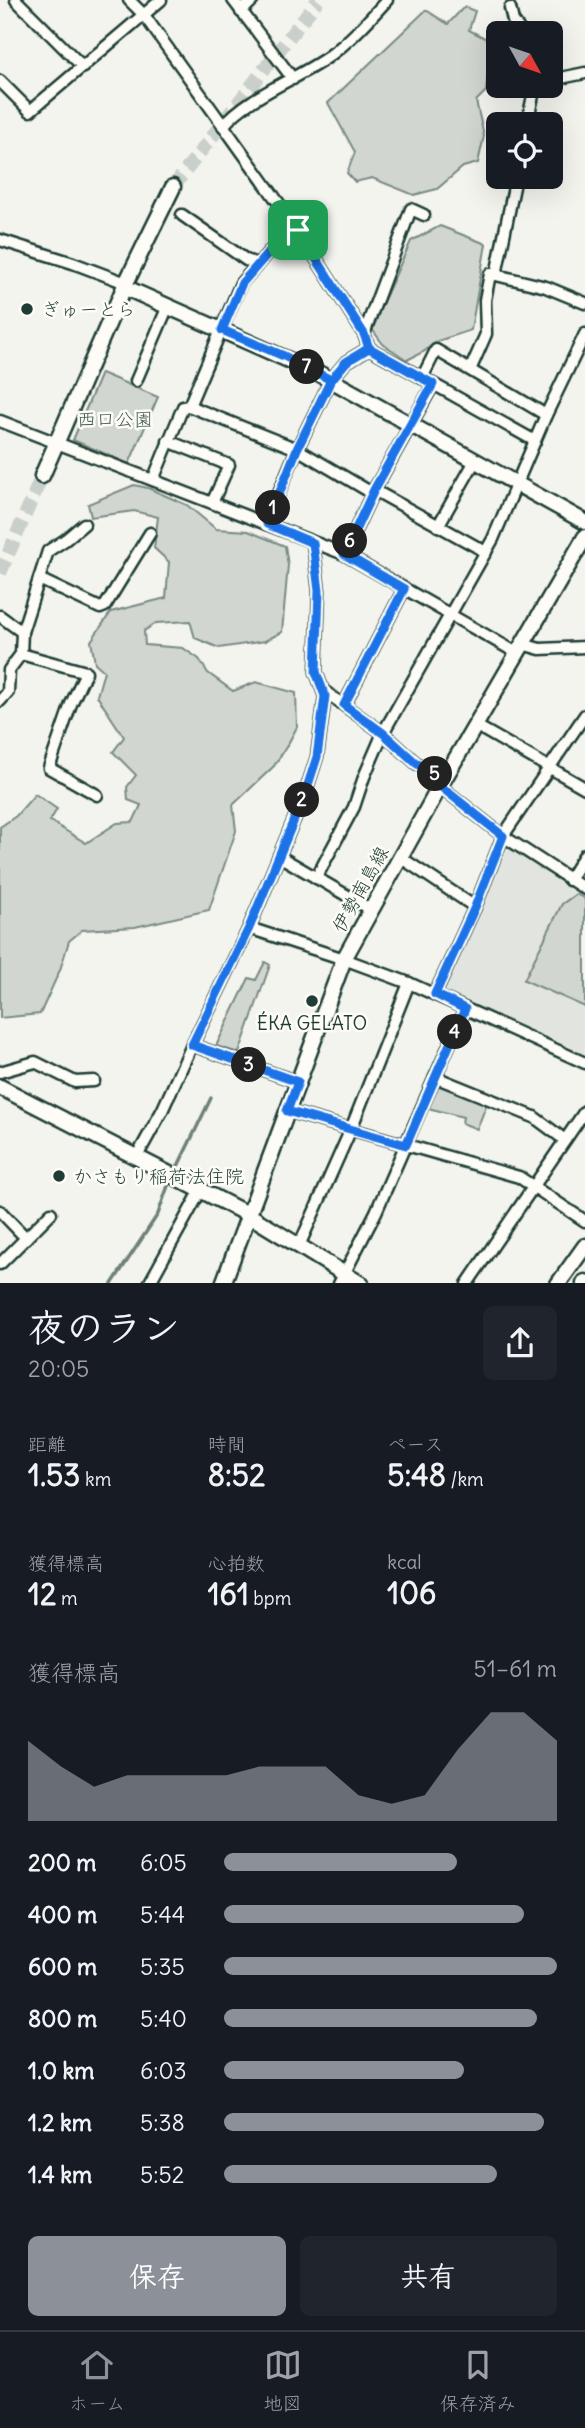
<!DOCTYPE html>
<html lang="ja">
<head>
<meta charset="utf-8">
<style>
  body { margin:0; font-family:Delius,"Klee One",sans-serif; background:#20242c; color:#f1f3f6; height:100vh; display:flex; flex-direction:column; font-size:26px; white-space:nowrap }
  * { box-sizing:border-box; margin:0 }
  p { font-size:23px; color:#9ea1a6 }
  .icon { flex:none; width:38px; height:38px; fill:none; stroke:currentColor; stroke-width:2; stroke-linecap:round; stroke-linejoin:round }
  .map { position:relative; height:1283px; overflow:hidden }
  .drawer { display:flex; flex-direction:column; background:#171b24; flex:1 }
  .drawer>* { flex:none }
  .needle { width:46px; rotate:130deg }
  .tools { position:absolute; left:486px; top:21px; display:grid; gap:14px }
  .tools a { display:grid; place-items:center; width:77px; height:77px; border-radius:10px; background:#171b24; box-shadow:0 7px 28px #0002; font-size:35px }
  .pin { position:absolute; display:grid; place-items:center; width:60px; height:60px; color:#fff; margin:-30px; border-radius:14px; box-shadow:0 4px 10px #0006 }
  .km { position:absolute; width:35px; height:35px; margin:-18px; border-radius:50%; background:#222; color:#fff; font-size:19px; line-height:35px; text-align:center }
  .round { display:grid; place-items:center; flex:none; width:74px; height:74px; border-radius:10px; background:#20242c }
  .headline { display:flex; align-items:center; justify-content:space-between; height:119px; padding:0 28px }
  h1 { font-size:38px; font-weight:700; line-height:52px }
  .stats { display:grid; grid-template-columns:repeat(3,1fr); gap:10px; height:119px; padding:7px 28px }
  .stats div { display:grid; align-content:center }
  .stats b { font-size:30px; font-weight:700 }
  .stats small { font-size:19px; font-weight:400 }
  .stats p { font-size:19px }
  .chart { height:196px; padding:14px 28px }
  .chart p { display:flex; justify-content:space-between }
  .chart svg { width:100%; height:126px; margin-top:7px; fill:#8c9099; opacity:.7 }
  .cta { display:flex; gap:14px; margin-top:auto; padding:14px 28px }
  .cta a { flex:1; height:80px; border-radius:10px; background:#8c9099; color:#fff; font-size:28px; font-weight:700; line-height:80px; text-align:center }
  .cta a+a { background:#20242c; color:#f1f3f6 }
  ul { padding:0 28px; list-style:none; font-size:23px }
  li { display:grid; grid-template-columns:112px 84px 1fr; align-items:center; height:52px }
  li i { height:18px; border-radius:9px; background:#8c9099 }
  .tab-bar { display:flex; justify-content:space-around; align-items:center; height:98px; border-top:2px solid #363941; background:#171b24; font-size:19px; color:#9ea1a6 }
  .tab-bar a { display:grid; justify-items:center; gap:4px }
  .tab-bar .active { color:#8c9099 }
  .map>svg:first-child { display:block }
  .built { fill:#e2e5df }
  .green { fill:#d1d6d1; stroke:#788a82; stroke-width:2 }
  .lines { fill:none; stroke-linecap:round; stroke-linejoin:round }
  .stream { stroke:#6e8179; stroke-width:3.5 }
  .secondary-tunnel { stroke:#c9cfca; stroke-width:14; stroke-dasharray:14 7; stroke-linecap:butt }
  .street-casing { stroke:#1f3d34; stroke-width:15 }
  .secondary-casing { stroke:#1f3d34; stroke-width:19 }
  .primary-casing { stroke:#1f3d34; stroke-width:19 }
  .street { stroke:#fdfcf7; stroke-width:10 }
  .secondary { stroke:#fdfcf7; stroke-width:14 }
  .primary { stroke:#fdfcf7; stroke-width:14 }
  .route-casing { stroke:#fff; stroke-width:14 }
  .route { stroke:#1a73e8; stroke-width:9 }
  .poi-dot { fill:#1f3d34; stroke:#fdfcf7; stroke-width:2.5 }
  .labels { text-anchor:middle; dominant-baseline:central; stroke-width:5; stroke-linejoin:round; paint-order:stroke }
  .poi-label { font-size:19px; fill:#1f3d34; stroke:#fdfcf7; text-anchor:start }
  .park-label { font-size:19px; fill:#435c53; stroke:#fdfcf7 }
  .street-label { font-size:19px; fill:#1f3d34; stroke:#fdfcf7 }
</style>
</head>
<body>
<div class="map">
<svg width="585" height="1284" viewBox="0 0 585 1284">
  <rect width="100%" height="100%" fill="#f4f4ef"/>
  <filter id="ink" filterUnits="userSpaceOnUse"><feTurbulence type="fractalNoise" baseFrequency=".0143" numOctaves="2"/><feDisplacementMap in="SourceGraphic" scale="14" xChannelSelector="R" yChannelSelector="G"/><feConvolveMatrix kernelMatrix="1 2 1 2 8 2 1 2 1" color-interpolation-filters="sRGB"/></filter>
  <g filter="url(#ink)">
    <!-- built -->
    <path class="built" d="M507 849H512L585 894V1055L446 997 442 989Z"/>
    <!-- green -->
    <g class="green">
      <path d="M464 7 475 11 469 30 491 41 486 91 476 101 484 136 478 163 463 167 437 189 414 195 372 178 355 182 347 173 355 152 328 103 426 10 448 24Z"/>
      <path d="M440 226 486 244 471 330 435 342 425 351 407 360 383 344 371 328 411 241Z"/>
      <path d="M101 373 158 397 129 464 73 440Z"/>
      <path d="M134 485 148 488 187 505 216 529 248 531 285 546 288 565 282 632 265 641 219 648 195 638 190 621 156 623 144 631 145 645 183 648 199 659 208 673 233 691 256 682 296 693 297 727 288 744 274 766 233 805 236 831 209 910 135 927 82 930 69 941 60 970 40 1014 0 1018V827L16 816 35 794 57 809 50 821 86 843 117 823 133 822 141 805 128 800 127 787 136 775 113 752 124 737 97 696 104 671 95 663 91 641 111 612 166 598 169 562 154 548 158 517 134 511 91 517 88 504Z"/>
      <path d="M576 894 585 899V1007L524 980 562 904Z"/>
      <path d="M265 962 270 965 239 1053 216 1046 249 978 256 980Z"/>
      <path d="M441 1081 489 1098 477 1129 462 1123 463 1117 428 1108Z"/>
    </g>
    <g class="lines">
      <!-- stream -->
      <g class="stream">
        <path d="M178 1166 211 1098"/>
        <path d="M112 1284 158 1214 169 1183"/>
      </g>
      <!-- secondary-tunnel -->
      <g class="secondary-tunnel">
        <path d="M173 187 318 0"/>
        <path d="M0 573 42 476"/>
      </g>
      <defs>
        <g id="street">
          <path d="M16 0 83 67"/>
          <path d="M129 0 144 15 298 230 364 334 369 348 535 441"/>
          <path d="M233 0 293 79"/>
          <path d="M510 8 513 21 519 29 518 33"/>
          <path d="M241 12 253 0"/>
          <path d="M551 80 585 73"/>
          <path d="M0 81 30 111 161 0"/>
          <path d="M527 124 535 86"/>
          <path d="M223 126C248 96 295 80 328 57 350 41 369 20 387 0"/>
          <path d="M182 215 246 260 257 264"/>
          <path d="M0 240 73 263 126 283"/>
          <path d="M496 275 546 287 585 303"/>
          <path d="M364 334 411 209 424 215"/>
          <path d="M471 368 486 334 485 300 490 274 496 275 516 177"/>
          <path d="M422 378 436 350 546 415"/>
          <path d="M136 381 168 306"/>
          <path d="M189 406 297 449 372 493"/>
          <path d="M0 421 344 554 517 653"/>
          <path d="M168 441 229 465 212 503"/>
          <path d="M153 480 183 407 189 406 241 283 269 252 298 230"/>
          <path d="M374 490 486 552"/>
          <path d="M266 524 297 449 331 380 346 362 369 348"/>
          <path d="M438 526 475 461"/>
          <path d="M344 554 374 490 433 385"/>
          <path d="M39 579 100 608 105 606 150 533"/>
          <path d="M0 616 22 632 21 654 9 670 8 692 0 701"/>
          <path d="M22 632 48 551 65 540 84 524"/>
          <path d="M522 644 540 649 585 647"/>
          <path d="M21 654 86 672 71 704 49 768 97 795"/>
          <path d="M324 691 383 733 416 763 444 780"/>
          <path d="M344 705 404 589"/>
          <path d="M475 725 585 788"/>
          <path d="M440 786 503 836 585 889"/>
          <path d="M279 856 370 909"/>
          <path d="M400 857 475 907"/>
          <path d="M316 878 354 807 364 777 383 733 493 539 546 415 585 334"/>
          <path d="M569 880 585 854"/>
          <path d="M249 928 344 959 409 983 585 1063"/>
          <path d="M435 994 475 907 503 836 585 715"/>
          <path d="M192 1045 298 1082"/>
          <path d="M0 1072 35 1062 75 1082 94 1081"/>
          <path d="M435 1077 534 1117 565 1140"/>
          <path d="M287 1111 519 1177 585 1221"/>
          <path d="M136 1158 162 1111 192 1045 249 928 306 791 317 757 325 696 316 672 319 591 313 543"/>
          <path d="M0 1211 26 1238"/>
          <path d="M299 1246 351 1129 409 983"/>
          <path d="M0 1264 51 1213"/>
          <path d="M149 1284 201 1190"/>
          <path d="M339 1284 376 1212 465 1009"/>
          <path d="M467 1284 585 1111"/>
        </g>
        <g id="secondary">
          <path d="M124 287 320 374 585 522"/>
          <path d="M42 476 126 283 173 187"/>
          <path d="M0 1087 247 1214 361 1284"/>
        </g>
        <g id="primary">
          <path d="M223 1284 344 959 440 786 585 537"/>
          <path d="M558 1284 585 1246"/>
          <path d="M584 1284 585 1282"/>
        </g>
      </defs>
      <!-- street casing -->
      <use href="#street" class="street-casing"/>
      <!-- secondary casing -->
      <use href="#secondary" class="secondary-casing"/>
      <!-- primary casing -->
      <use href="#primary" class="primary-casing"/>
      <!-- street -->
      <use href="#street" class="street"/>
      <!-- secondary -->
      <use href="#secondary" class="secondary"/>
      <!-- primary -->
      <use href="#primary" class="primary"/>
    </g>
  </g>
  <g class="lines" filter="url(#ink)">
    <defs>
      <path id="route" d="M298 230 364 334 369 348 346 362 331 380 297 449 267 524 313 543 319 591 316 672 325 696 317 757 306 791 249 928 192 1045 298 1082 287 1111 406 1145 465 1009 435 994 475 907 503 836 440 786 444 779 416 763 383 733 344 705 404 589 344 554 374 490 433 384 369 348 346 362 331 380 284 356 222 330 242 283 269 252 298 230"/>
    </defs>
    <!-- route casing -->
    <use href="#route" class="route-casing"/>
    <!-- route -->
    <use href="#route" class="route"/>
  </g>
  <!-- markers -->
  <g class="poi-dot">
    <circle cx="27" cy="309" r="7"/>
    <circle cx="312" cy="1001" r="7"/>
    <circle cx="59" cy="1176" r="7"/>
  </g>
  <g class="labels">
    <!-- poi labels -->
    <g class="poi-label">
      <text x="41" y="309">ぎゅーとら</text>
      <text x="312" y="1023" text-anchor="middle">ÉKA GELATO</text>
      <text x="73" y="1176">かさもり稲荷法住院</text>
    </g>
    <!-- park labels -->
    <g class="park-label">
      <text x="115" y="419">西口公園</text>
    </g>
    <!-- street labels -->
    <g class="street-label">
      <text transform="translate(360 889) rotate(-61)">伊勢南島線</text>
    </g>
  </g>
</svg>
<div class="tools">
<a><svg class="needle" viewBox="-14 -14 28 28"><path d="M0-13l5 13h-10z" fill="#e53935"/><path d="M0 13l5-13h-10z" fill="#9ea1a6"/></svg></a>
<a><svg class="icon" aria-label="locate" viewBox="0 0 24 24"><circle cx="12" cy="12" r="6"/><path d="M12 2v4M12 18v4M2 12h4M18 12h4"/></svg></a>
</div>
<div class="pin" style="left:298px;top:230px;background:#1e9e55"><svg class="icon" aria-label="arrive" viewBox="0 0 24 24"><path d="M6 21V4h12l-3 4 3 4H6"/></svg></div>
<b class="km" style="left:273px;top:508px">1</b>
<b class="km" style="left:302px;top:800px">2</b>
<b class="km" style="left:249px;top:1065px">3</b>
<b class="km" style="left:455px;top:1032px">4</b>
<b class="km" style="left:435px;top:774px">5</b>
<b class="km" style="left:350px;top:541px">6</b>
<b class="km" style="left:307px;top:367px">7</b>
</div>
<section class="drawer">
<div class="headline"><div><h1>夜のラン</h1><p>20:05</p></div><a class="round"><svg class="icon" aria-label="share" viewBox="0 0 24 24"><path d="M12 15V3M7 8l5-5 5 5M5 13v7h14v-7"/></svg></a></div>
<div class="stats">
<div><p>距離</p><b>1.53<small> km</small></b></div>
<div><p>時間</p><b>8:52</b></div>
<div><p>ペース</p><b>5:48<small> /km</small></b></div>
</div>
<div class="stats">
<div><p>獲得標高</p><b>12<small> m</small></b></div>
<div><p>心拍数</p><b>161<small> bpm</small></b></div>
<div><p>kcal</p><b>106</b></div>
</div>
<div class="chart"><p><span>獲得標高</span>51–61 m</p>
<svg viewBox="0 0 160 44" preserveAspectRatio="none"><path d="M0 44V16L10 25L20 32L30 28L40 28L50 28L60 28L70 25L80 25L90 25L100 35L110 38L120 35L130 19L140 6L150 6L160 16V44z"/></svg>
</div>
<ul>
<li><b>200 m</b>6:05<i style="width:70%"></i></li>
<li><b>400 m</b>5:44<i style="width:90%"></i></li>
<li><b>600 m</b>5:35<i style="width:100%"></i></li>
<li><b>800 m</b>5:40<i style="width:94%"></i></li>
<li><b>1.0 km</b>6:03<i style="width:72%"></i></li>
<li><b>1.2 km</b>5:38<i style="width:96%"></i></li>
<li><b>1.4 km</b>5:52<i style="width:82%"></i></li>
</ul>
<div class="cta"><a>保存</a><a>共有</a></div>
</section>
<nav class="tab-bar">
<a class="active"><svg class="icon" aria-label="home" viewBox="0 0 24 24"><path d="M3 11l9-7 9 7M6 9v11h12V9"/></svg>ホーム</a>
<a><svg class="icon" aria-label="map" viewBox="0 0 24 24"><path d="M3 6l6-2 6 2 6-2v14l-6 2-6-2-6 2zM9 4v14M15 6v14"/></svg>地図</a>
<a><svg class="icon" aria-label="saved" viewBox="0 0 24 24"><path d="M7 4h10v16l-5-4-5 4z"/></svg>保存済み</a>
</nav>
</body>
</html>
